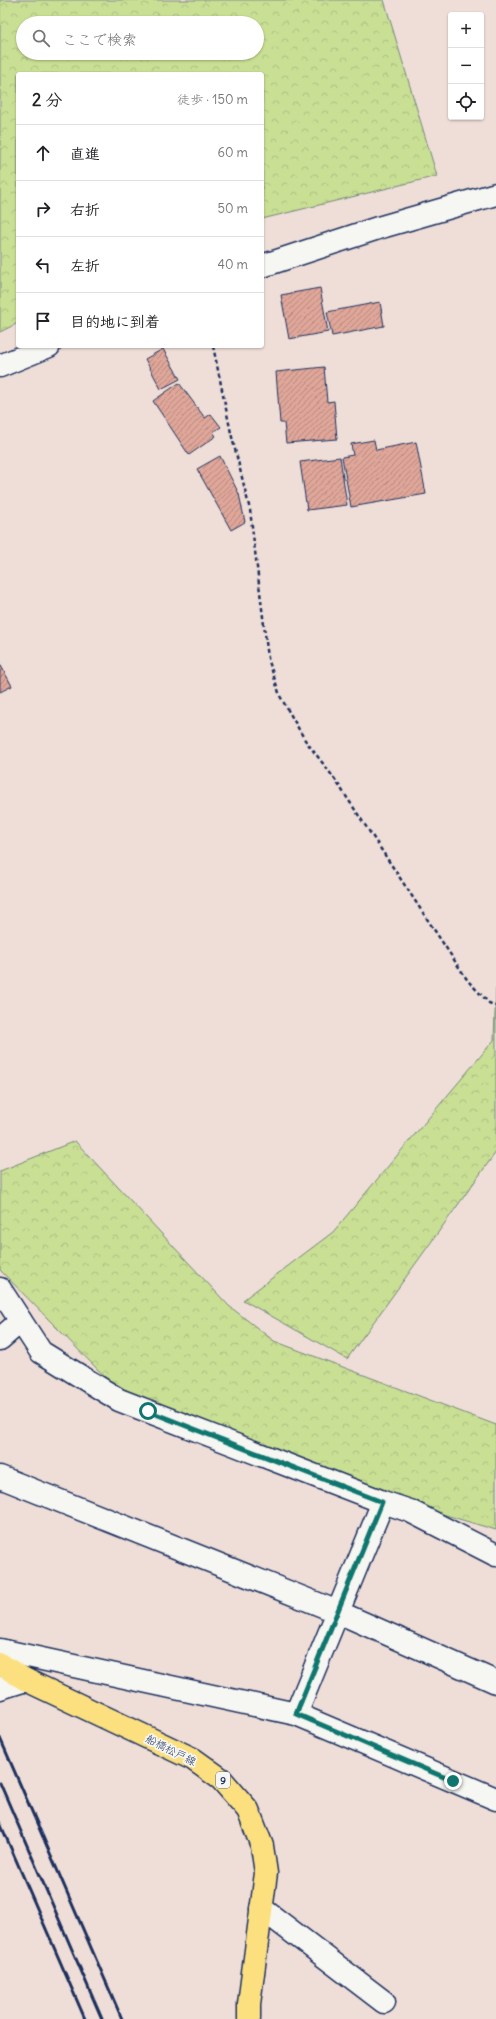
<!DOCTYPE html>
<html lang="ja">
<meta charset="utf-8">
<style>
:root{--surface:#fff;--page:#f6f6f6;--text:#202124;--muted:#757577;--line:#e0e0e0}
body{margin:0;font-family:Delius,"Klee One",sans-serif;background:var(--page);color:var(--text)}
.controls{position:absolute;right:12px;top:12px;display:grid;overflow:hidden;border-radius:4px;box-shadow:0 1px 3px #0004}
.controls button{width:36px;height:36px;display:grid;place-items:center;padding:0;border:0;border-bottom:1px solid var(--line);background:var(--surface);color:var(--text);font:20px sans-serif}
.stop{position:absolute;width:12px;height:12px;margin:-9px;border:3px solid #0f766e;border-radius:50%;background:#fff}
.stop.end{background:#0f766e;border-color:#fff;box-shadow:0 1px 4px #0008}
.list{margin:0;padding:0;list-style:none}
h2{display:flex;justify-content:space-between;align-items:center;height:52px;margin:0;padding:0 16px;font-size:17px}
h2 small{font-size:13px;font-weight:400;color:var(--muted)}
.list li{display:grid;grid-template-columns:26px 1fr auto;gap:12px;align-items:center;box-sizing:border-box;height:56px;padding:0 16px;border-top:1px solid var(--line)}
.list b{display:block;font-size:15px;white-space:nowrap}
.list em{font-size:13px;font-style:normal;color:var(--muted)}
.icon{flex:none;width:22px;height:22px;fill:none;stroke:currentColor;stroke-width:2;stroke-linecap:round;stroke-linejoin:round}
.map{position:relative;flex:none;width:496px;height:2019px;overflow:hidden}
.search{position:absolute;background:var(--surface);box-shadow:0 1px 3px #0004;left:16px;top:16px;width:248px;height:44px;display:flex;align-items:center;gap:10px;box-sizing:border-box;padding:0 14px;border-radius:22px;color:var(--muted);font-size:15px}
.panel{position:absolute;background:var(--surface);box-shadow:0 1px 3px #0004;left:16px;top:72px;width:248px;height:276px;border-radius:4px}
.map>svg:first-child{display:block}
</style>
<div class="map">
<svg width="496" height="2019" viewBox="0 0 496 2019">
<defs>
<pattern id="forest-crowns" width="20" height="18" patternUnits="userSpaceOnUse"><rect width="20" height="18" fill="#c9df94"/><path d="M2 6a3 3 0 1 1 6 0M12 15a3 3 0 1 1 6 0" fill="none" stroke="#acc082"/></pattern>
<pattern id="building-hatch" width="6" height="6" patternUnits="userSpaceOnUse"><rect width="6" height="6" fill="#dfa699"/><path d="M-1 1l2-2M0 6l6-6M5 7l2-2" fill="none" stroke="#b48880"/></pattern>
</defs>
<rect width="100%" height="100%" fill="#efded7"/>
<filter id="ink" filterUnits="userSpaceOnUse"><feTurbulence type="fractalNoise" baseFrequency=".025" numOctaves="2"/><feDisplacementMap in="SourceGraphic" scale="8" xChannelSelector="R" yChannelSelector="G"/><feConvolveMatrix kernelMatrix="1 2 1 2 8 2 1 2 1" color-interpolation-filters="sRGB"/></filter>
<g filter="url(#ink)">
<path fill="url(#forest-crowns)" stroke="#728779" fill-rule="evenodd" d="M0 0H384L437 176 262 219V74H18V323L0 332ZM23 23H257V53H23Z
M496 988V1152L347 1359 243 1300 333 1232 494 1040Z
M75 1141 229 1306 274 1341 496 1425V1530L382 1496 114 1386 0 1270V1171Z"/>
<path fill="url(#building-hatch)" stroke="#1b2f5e" d="M320 288 328 332 289 339 281 295Z
M380 302 384 326 332 336 327 312Z
M163 349 180 379 161 389 145 359Z
M324 367 327 402 334 401 337 439 286 443 284 423H280L276 372Z
M179 383 205 418 211 414 221 427 213 432 216 436 189 455 153 401Z
M374 440 376 450 416 442 426 494 351 507 342 457 353 455 351 444Z
M220 456 239 494 245 522 231 530 197 469Z
M340 457 347 505 307 510 300 462Z
M0 664 12 686 0 692Z"/>
<g fill="none" stroke-linecap="round" stroke-linejoin="round">
<g stroke="#1b2f5e" stroke-width="25">
<path id="street" d="M0 1289 41 1352 119 1400 383 1502 296 1714
M0 1339 21 1321
M0 1477 338 1612 496 1682
M383 1502 410 1511 496 1555
M0 1650 296 1714 496 1799
M0 1688 26 1680
M261 1908 384 2002"/>
</g>
<g stroke="#1b2f5e" stroke-width="25">
<path id="secondary" d="M262 266 378 228 496 194
M0 366 49 346"/>
</g>
<g stroke="#1b2f5e" stroke-width="25">
<path id="primary" d="M0 1664 26 1680 193 1759 221 1779 248 1810 262 1846 266 1873 249 2004V2019"/>
</g>
<path stroke="#1b2f5e" stroke-width="2.5" stroke-dasharray="4 3" stroke-linecap="butt" d="M213 346 231 433 250 510 268 658 280 696 305 740 334 778 468 981 489 1003 496 1006"/>
<use href="#street" stroke="#f6f6f2" stroke-width="22"/>
<use href="#secondary" stroke="#f6f6f2" stroke-width="22"/>
<use href="#primary" stroke="#fce080" stroke-width="22"/>
<path stroke="#1b2f5e" stroke-width="3" d="M0 1738 122 2019
M0 1783 102 2019
M0 1823 85 2019"/>
</g>
</g>
<g fill="none" stroke-linecap="round" stroke-linejoin="round" filter="url(#ink)">
<path stroke="#0f766e" stroke-width="5" d="M148 1411 382 1502 296 1714 453 1781"/>
</g>
<g text-anchor="middle" stroke-width="3.5" stroke-linejoin="round" paint-order="stroke">
<rect fill="#f6f6f2" stroke="#5d6b8a" stroke-width="1" x="216" y="1772" width="14" height="16" rx="3"/>
<g font-size="10" font-weight="bold" fill="#1b2f5e">
<text x="223" y="1784">9</text>
</g>
<g font-size="11" fill="#1b2f5e" stroke="#f6f6f2">
<text transform="translate(171 1750) rotate(27)" y="4">船橋松戸線</text>
</g>
</g>
</svg>
<div class="controls">
<button>+</button>
<button>−</button>
<button><svg class="icon" aria-label="locate" viewBox="0 0 24 24"><circle cx="12" cy="12" r="6"/><path d="M12 2v4M12 18v4M2 12h4M18 12h4"/></svg></button>
</div>
<div class="stop" style="left:148px;top:1411px"></div>
<div class="stop end" style="left:453px;top:1781px"></div>
<div class="search"><svg class="icon" aria-label="search" viewBox="0 0 24 24"><circle cx="10" cy="10" r="6"/><path d="M15 15l6 6"/></svg>ここで検索</div>
<section class="panel">
<h2>2 分<small>徒歩 · 150 m</small></h2>
<ul class="list">
<li><svg class="icon" aria-label="ahead" viewBox="0 0 24 24"><path d="M12 20V5M6 11l6-6 6 6"/></svg><div><b>直進</b></div><em>60 m</em></li>
<li><svg class="icon" aria-label="right" viewBox="0 0 24 24"><path d="M7 20v-9h11M14 6l5 5-5 5"/></svg><div><b>右折</b></div><em>50 m</em></li>
<li><svg class="icon" aria-label="left" viewBox="0 0 24 24"><path d="M17 20v-9H6M10 6l-5 5 5 5"/></svg><div><b>左折</b></div><em>40 m</em></li>
<li><svg class="icon" aria-label="arrive" viewBox="0 0 24 24"><path d="M6 21V4h12l-3 4 3 4H6"/></svg><div><b>目的地に到着</b></div></li>
</ul>
</section>
</div>
